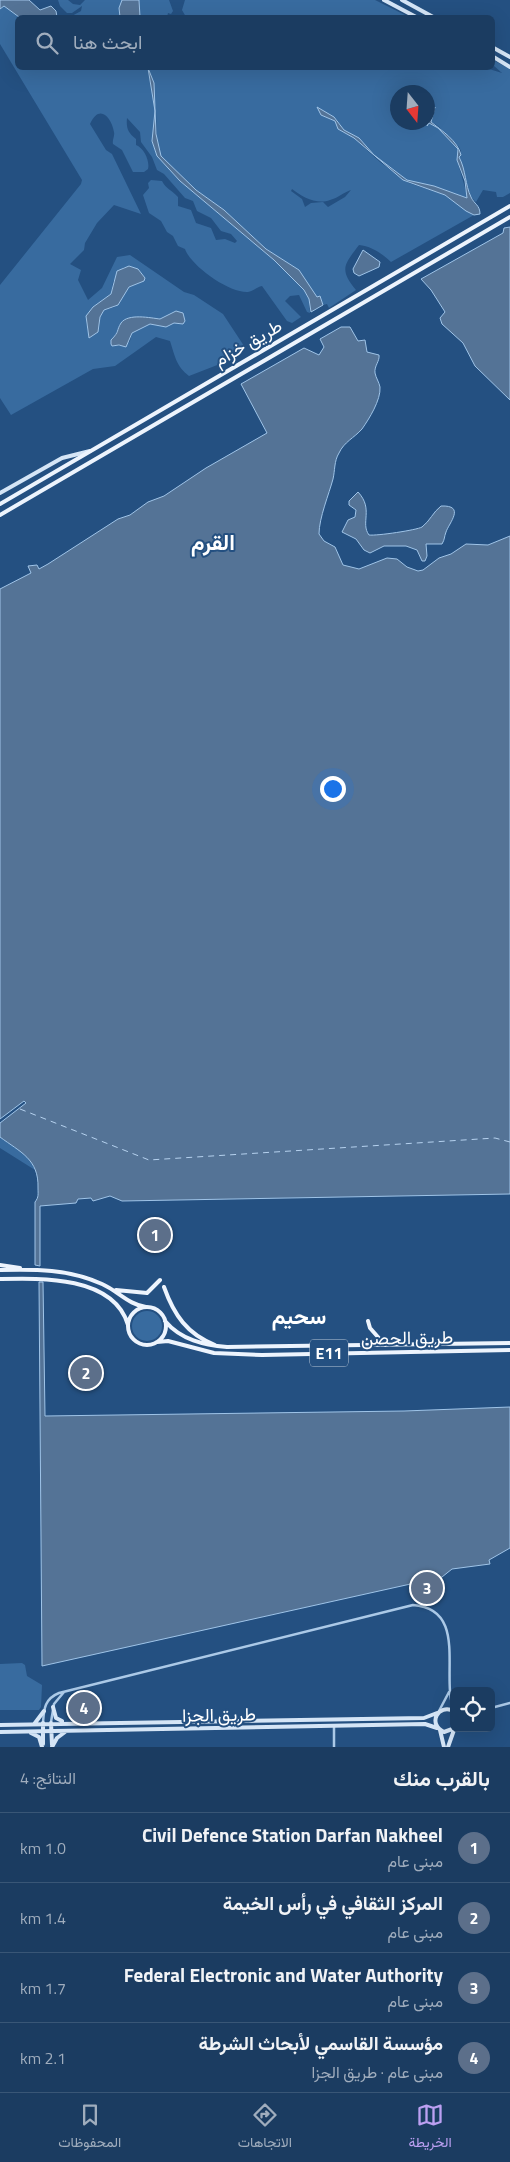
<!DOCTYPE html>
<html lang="ar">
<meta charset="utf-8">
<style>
:root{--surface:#1b3c61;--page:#28476a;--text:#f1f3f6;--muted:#a0adbd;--line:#395676;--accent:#bca0f2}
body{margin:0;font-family:"Titillium Web",Vazirmatn,sans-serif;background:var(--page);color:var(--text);direction:rtl}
.controls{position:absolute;right:15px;bottom:15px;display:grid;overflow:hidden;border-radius:8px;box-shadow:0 5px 20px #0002}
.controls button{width:45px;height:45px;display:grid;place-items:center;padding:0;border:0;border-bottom:1px solid var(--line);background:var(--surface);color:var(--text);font:25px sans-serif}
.compass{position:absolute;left:390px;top:85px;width:45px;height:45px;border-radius:50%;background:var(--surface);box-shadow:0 5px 20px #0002;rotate:163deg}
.you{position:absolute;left:332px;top:788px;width:18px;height:18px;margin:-12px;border:4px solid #fff;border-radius:50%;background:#1a73e8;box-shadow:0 0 0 8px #1a73e833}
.badge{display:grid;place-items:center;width:32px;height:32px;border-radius:50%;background:var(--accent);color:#fff;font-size:16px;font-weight:700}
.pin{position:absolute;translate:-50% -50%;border:2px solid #fff;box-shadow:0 1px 5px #0006}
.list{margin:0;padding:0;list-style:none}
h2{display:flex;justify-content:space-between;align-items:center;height:65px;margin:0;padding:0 20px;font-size:21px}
h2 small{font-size:16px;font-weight:400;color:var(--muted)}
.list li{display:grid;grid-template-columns:32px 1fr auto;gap:15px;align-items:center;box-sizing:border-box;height:70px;padding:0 20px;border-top:1px solid var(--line)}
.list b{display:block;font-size:19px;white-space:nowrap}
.list p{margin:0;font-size:16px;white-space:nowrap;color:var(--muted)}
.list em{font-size:16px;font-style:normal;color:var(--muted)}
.icon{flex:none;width:28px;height:28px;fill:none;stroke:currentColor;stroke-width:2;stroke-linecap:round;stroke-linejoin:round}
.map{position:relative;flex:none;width:510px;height:1747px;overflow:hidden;direction:ltr}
.search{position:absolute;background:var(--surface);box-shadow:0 5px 20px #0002;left:15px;right:15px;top:15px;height:55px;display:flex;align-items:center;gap:12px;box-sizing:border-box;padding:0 18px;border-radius:8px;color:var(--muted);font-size:19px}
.sheet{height:345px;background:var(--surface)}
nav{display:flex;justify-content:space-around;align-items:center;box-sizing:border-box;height:70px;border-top:1px solid var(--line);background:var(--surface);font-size:14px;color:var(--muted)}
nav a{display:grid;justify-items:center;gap:2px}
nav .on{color:var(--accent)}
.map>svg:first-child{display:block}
</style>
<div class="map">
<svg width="510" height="1747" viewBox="0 0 510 1747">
<rect width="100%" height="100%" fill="#245081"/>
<path fill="#386b9f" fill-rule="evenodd" d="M58 0H68L73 4 80 5 85 0H122L120 17H70L81 11 82 6 72 13H67L60 6Z
M139 0H169L173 11 171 14 168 13 167 17H140Z
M185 0H375L409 17H186L182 10Z
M4 6 19 17 18 18V68H148L155 111 152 141 157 156 180 181 274 260 304 290 309 299 310 313 307 312 299 295 290 296 285 301 301 317 292 323 287 321 262 286C257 287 252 292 248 292 229 293 191 266 185 249L178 246 173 236 167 232 161 221 149 213 143 195 149 188 148 183 151 180 162 181C166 189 172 190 178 197V206L191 210 196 223 211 228 216 240 225 239 235 243 237 241 231 234 221 231 211 218 197 211 193 201 185 198 164 174 157 170 152 157 141 142 140 132 127 118C126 128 128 133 136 139V145C144 148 150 161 148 169L144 172H133L122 150 113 144C112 140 115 136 114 132 111 116 99 104 90 124L106 150 112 154 141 214 114 205 97 223 85 243 84 250 70 264 81 270 78 280 88 300 102 288 117 257 130 255 184 292 194 295 223 314 246 349 225 362 189 376C176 366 175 356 170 341L156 337 115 366 93 369 11 415 0 398V285L81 184 82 180 0 44V9ZM124 267 138 269 145 278 144 281 129 287 115 307 104 310 100 317 99 329 89 338 86 320 93 307 111 294 113 282ZM176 311 183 324 174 323 166 327 150 324 132 333 130 341 124 346H112L111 340C119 331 116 332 121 323 127 314 151 318 160 319Z
M493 60 510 69V193L503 197H497L496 192 483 190 476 202C465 193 466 171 459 157L461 151 459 147 438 126 431 122 434 110 428 120V92H398L397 101 393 99 397 102 398 122 429 123 438 128 458 149 457 160 468 198 434 186 407 180 374 155 359 138 344 130 337 120 319 109 321 115 335 121 338 129 354 138 380 162 409 183 445 195 474 215 391 262C383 254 371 246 359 245 344 265 339 269 356 290L329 308 327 304 323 305 320 297H317L299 270 266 249 224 210 196 190 161 156 157 143 156 111 149 68H486L502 73 493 65ZM292 189C302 197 317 205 330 200 338 198 344 192 351 190L345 197 328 207 323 202 311 203 305 207 302 199 291 191Z
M0 1137C14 1148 29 1152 35 1170L0 1148Z
M132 1326a15 15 0 1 1 30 0a15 15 0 1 1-30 0Z
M22 1663 25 1665 27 1676 42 1685 41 1707 39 1710H0V1664Z"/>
<path fill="#547396" stroke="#9fc4e8" d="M0 0H29L40 10 51 6 56 11 57 17H19L4 6 0 9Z
M122 0H139L140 17H120L119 8Z
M148 68 154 83 156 134 161 156 196 190 224 210 266 249 299 270 317 297 320 296 323 305 311 312 309 299 304 290 274 260 180 181 157 156 152 141 155 111Z
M317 107 334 117 344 130 359 138 374 155 407 180 434 186 467 198 465 181 457 160 458 149 438 128 429 123 427 126 435 107 431 122C441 130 458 141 461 155L459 157C466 170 465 185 471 197 474 204 480 205 480 214L474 215 466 211 445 195 403 180 354 138 338 129 335 121 321 115Z
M510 227V400L475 366 463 343 442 324 440 318 445 312 431 290 421 279 503 233 504 228Z
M363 250 380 262 379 267 359 276 354 273 353 269Z
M129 266 138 269 145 278 144 281 129 287 118 305 104 310 100 317 98 332 89 338 86 316 93 307 111 294 117 271Z
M176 311 183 313 185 321 183 324 174 323 166 327 150 324 132 333 126 347 119 345 112 346 111 344V340C120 331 116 331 121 323 128 313 151 318 160 319Z
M341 327H350L358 341 365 340 367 352 379 355C380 361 374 366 375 373 376 378 379 382 380 387 381 400 369 419 362 429 354 438 344 442 339 453 334 461 335 471 333 479 329 494 319 518 319 534L324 541 335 547 343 565 359 569 387 558 397 559 407 567 418 571 423 570 439 558 451 554 466 544 488 545 510 536V1194L122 1201 110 1196 93 1201 91 1198 78 1199 76 1203 40 1206V1266L35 1265V1202C39 1197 38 1194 38 1188 39 1159 20 1152 0 1137V1123L26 1103 24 1101 0 1119V589L31 573 28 566 37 565 39 569 48 564 118 519 130 515 148 502 164 496 206 468 267 433 241 384 304 348 319 355 324 347 320 339Z
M358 492C374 509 360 523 369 535 377 536 417 530 422 527 430 521 433 512 441 506 466 505 449 523 446 532 444 537 445 539 442 544H426L427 556 425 561H422L417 550 406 546H384L370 553 364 550 356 539 342 532 348 520 355 517 356 510 349 505V501Z
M39 1282H43L45 1416 404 1411 510 1407V1548L489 1560 490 1564 452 1569 442 1577 42 1666Z"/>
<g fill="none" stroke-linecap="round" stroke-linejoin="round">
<path stroke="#b6d2ef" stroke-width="1" stroke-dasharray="6 5" stroke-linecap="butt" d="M20 1109 149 1160 495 1138 510 1142"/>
<path stroke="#abc9e7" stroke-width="2.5" d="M491 1708 510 1703
M439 1711 449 1692
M51 1722 54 1704 64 1692
M43 1723C44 1710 44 1699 59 1693L413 1605C469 1609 440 1677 454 1710
M334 1727V1747"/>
<path stroke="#d5e5f6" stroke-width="4" d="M384 0 418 18
M402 0 435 18
M492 47 510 57
M492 56 510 67
M0 493 62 458 90 451
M53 1707 56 1718 62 1721
M454 1711C438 1703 427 1724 444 1732L455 1728
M35 1723 44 1711
M51 1723 52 1745
M0 1725 424 1718 437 1713
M440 1730 444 1747
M0 1732 425 1724 437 1728
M31 1733 39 1737 42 1747
M43 1744V1723
M52 1747 57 1738 65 1732
M448 1747 454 1730"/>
<path stroke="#edf4fd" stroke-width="4" d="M0 504 510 206
M0 515 510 217
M0 1265 20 1268
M0 1270C35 1269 69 1269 102 1284 118 1291 129 1305 146 1307
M0 1279C41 1278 114 1276 128 1325
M164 1287C174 1315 187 1334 215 1345
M116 1290 147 1293 160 1280
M128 1326a19 19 0 1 1 38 0a19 19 0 1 1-38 0Z
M165 1321C181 1340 204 1345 227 1347L510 1343
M368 1321 370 1328 385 1345
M157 1342 168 1341 214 1353 262 1355 510 1350"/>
</g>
<g text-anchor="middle" stroke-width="4" stroke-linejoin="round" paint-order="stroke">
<rect fill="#245081" stroke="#bdcad9" stroke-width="1" x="310" y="1339.5" width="38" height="27" rx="4"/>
<g font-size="16" font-weight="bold" fill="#fff">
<text x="329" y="1359">E11</text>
</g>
<g font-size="18" fill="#fff" stroke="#245081">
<text transform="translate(248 343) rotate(-30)" y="6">طريق خزام</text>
<text transform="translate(407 1338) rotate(-1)" y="6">طريق الحصن</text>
<text transform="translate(219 1715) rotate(-1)" y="6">طريق الجزا</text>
</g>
<g font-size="22" font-weight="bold" fill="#fff" stroke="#245081">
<text x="213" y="550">القرم</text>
<text x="299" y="1324">سحيم</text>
</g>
</g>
</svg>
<div class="controls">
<button><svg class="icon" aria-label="locate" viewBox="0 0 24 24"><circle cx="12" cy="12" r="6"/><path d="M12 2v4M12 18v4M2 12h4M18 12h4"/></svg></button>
</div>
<svg class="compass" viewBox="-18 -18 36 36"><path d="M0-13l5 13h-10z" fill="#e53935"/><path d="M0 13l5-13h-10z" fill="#a0adbd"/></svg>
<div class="you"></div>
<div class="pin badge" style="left:155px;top:1235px;background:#5c6f8a">1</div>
<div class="pin badge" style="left:86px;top:1373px;background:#5c6f8a">2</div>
<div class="pin badge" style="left:427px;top:1588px;background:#5c6f8a">3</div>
<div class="pin badge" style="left:84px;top:1708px;background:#5c6f8a">4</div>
<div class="search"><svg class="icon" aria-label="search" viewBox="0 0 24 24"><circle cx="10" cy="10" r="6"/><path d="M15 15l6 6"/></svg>ابحث هنا</div>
</div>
<section class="sheet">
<h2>بالقرب منك<small>النتائج: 4</small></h2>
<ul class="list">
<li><span class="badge" style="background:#5c6f8a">1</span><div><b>Civil Defence Station Darfan Nakheel</b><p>مبنى عام</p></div><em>1.0 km</em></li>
<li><span class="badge" style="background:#5c6f8a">2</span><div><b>المركز الثقافي في رأس الخيمة</b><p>مبنى عام</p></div><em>1.4 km</em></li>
<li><span class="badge" style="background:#5c6f8a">3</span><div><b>Federal Electronic and Water Authority</b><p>مبنى عام</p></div><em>1.7 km</em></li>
<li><span class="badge" style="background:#5c6f8a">4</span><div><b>مؤسسة القاسمي لأبحاث الشرطة</b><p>مبنى عام · طريق الجزا</p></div><em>2.1 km</em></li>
</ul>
</section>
<nav>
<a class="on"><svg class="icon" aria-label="map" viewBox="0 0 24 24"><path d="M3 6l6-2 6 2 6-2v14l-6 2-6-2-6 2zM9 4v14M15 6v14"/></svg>الخريطة</a>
<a><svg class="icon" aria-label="directions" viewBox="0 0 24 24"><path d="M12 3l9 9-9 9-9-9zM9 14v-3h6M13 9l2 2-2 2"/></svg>الاتجاهات</a>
<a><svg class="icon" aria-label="saved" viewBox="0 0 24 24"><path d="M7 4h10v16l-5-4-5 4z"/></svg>المحفوظات</a>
</nav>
